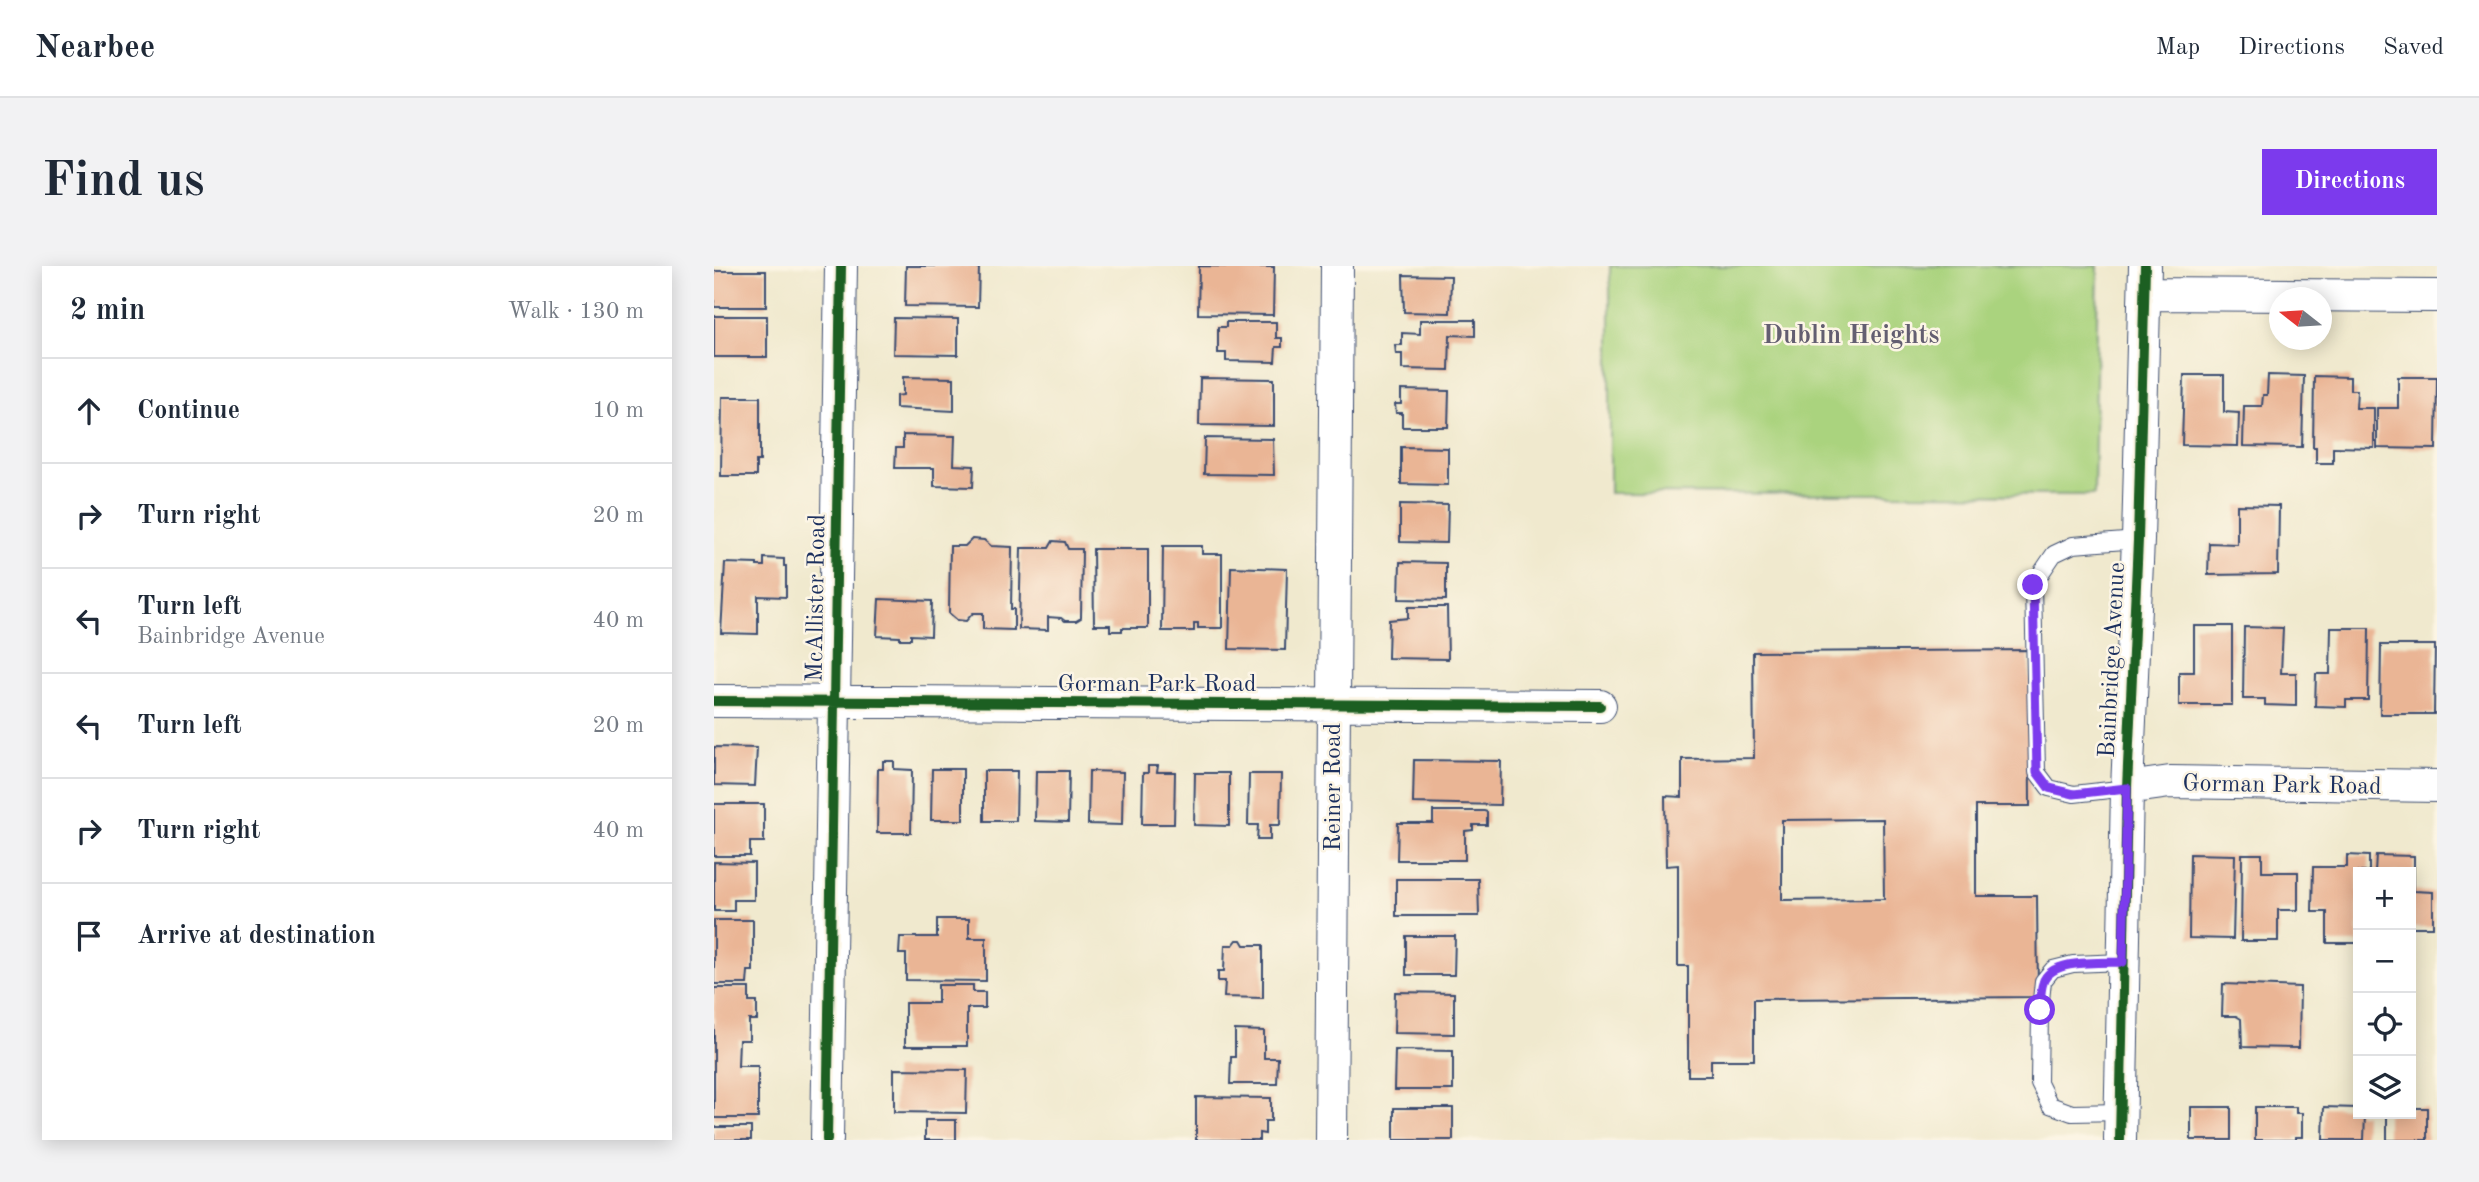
<!DOCTYPE html>
<meta charset="utf-8">
<style>
:root{--surface:#fff;--page:#f2f2f3;--text:#1f2937;--muted:#747a83;--line:#e0e1e3;--accent:#7c3aed}
body{margin:0;font-family:"Old Standard TT",serif;background:var(--page);color:var(--text)}
.controls{position:absolute;right:21px;bottom:21px;display:grid;overflow:hidden;border-radius:0px;box-shadow:0 4px 18px #0003}
.controls button{width:63px;height:63px;display:grid;place-items:center;padding:0;border:0;border-bottom:2px solid var(--line);background:var(--surface);color:var(--text);font:35px sans-serif}
.compass{position:absolute;left:1555px;top:21px;width:63px;height:63px;border-radius:50%;background:var(--surface);box-shadow:0 4px 18px #0003;rotate:287deg}
.stop{position:absolute;width:21px;height:21px;margin:-16px;border:5px solid #7c3aed;border-radius:50%;background:#fff}
.stop.end{background:#7c3aed;border-color:#fff;box-shadow:0 2px 7px #0008}
.list{margin:0;padding:0;list-style:none}
h2{display:flex;justify-content:space-between;align-items:center;height:91px;margin:0;padding:0 28px;font-size:30px}
h2 small{font-size:23px;font-weight:400;color:var(--muted)}
.list li{display:grid;grid-template-columns:46px 1fr auto;gap:21px;align-items:center;box-sizing:border-box;height:105px;padding:0 28px;border-top:2px solid var(--line)}
.list b{display:block;font-size:26px;white-space:nowrap}
.list p{margin:0;font-size:23px;white-space:nowrap;color:var(--muted)}
.list em{font-size:23px;font-style:normal;color:var(--muted)}
.icon{flex:none;width:38px;height:38px;fill:none;stroke:currentColor;stroke-width:2;stroke-linecap:round;stroke-linejoin:round}
.map{position:relative;flex:none;width:1723px;height:874px;overflow:hidden;border-radius:0px}
header{display:flex;align-items:center;gap:42px;box-sizing:border-box;height:98px;padding:0 35px;background:var(--surface);border-bottom:2px solid var(--line)}
header strong{font-size:33px}
nav{display:flex;gap:38px;margin-inline-start:auto;font-size:24px}
.intro{display:flex;align-items:center;justify-content:space-between;box-sizing:border-box;height:168px;padding:0 42px}
h1{margin:0;font-size:49px}
.button{padding:18px 32px;border-radius:0px;background:var(--accent);color:#fff;font-size:24px;font-weight:700}
main{display:flex;gap:42px;padding:0 42px}
aside{flex:1;background:var(--surface);border-radius:0px;box-shadow:0 4px 18px #0003}
.map>svg:first-child{display:block}
</style>
<header>
<strong>Nearbee</strong>
<nav><a>Map</a><a>Directions</a><a>Saved</a></nav>
</header>
<div class="intro"><h1>Find us</h1><a class="button">Directions</a></div>
<main>
<aside>
<h2>2 min<small>Walk · 130 m</small></h2>
<ul class="list">
<li><svg class="icon" aria-label="ahead" viewBox="0 0 24 24"><path d="M12 20V5M6 11l6-6 6 6"/></svg><div><b>Continue</b></div><em>10 m</em></li>
<li><svg class="icon" aria-label="right" viewBox="0 0 24 24"><path d="M7 20v-9h11M14 6l5 5-5 5"/></svg><div><b>Turn right</b></div><em>20 m</em></li>
<li><svg class="icon" aria-label="left" viewBox="0 0 24 24"><path d="M17 20v-9H6M10 6l-5 5 5 5"/></svg><div><b>Turn left</b><p>Bainbridge Avenue</p></div><em>40 m</em></li>
<li><svg class="icon" aria-label="left" viewBox="0 0 24 24"><path d="M17 20v-9H6M10 6l-5 5 5 5"/></svg><div><b>Turn left</b></div><em>20 m</em></li>
<li><svg class="icon" aria-label="right" viewBox="0 0 24 24"><path d="M7 20v-9h11M14 6l5 5-5 5"/></svg><div><b>Turn right</b></div><em>40 m</em></li>
<li><svg class="icon" aria-label="arrive" viewBox="0 0 24 24"><path d="M6 21V4h12l-3 4 3 4H6"/></svg><div><b>Arrive at destination</b></div></li>
</ul>
</aside>
<div class="map">
<svg width="1723" height="874" viewBox="0 0 1723 874">
<rect width="100%" height="100%" fill="#fcf5e5"/>
<filter id="ink" filterUnits="userSpaceOnUse"><feTurbulence type="fractalNoise" baseFrequency=".0143" numOctaves="2"/><feDisplacementMap in="SourceGraphic" scale="14" xChannelSelector="R" yChannelSelector="G"/><feConvolveMatrix kernelMatrix="1 2 1 2 8 2 1 2 1" color-interpolation-filters="sRGB"/></filter>
<filter id="wash" filterUnits="userSpaceOnUse"><feTurbulence type="fractalNoise" baseFrequency=".00686" numOctaves="4" result="noise"/><feDisplacementMap in="SourceGraphic" scale="28" xChannelSelector="R" yChannelSelector="G"/><feGaussianBlur stdDeviation="1.57" result="paint"/><feColorMatrix in="noise" values="0 0 0 0 0 0 0 0 0 0 0 0 0 0 0 0 0 1.4 0 .05"/><feComposite in="paint" operator="in"/></filter>
<g filter="url(#wash)">
<rect width="100%" height="100%" fill="#f0e9ce"/>
<path fill="#aad37e" stroke="#62816e" stroke-width="2" d="M896 0H1384L1380 229 896 227Z"/>
<g id="blocks">
<path fill="#eab595" fill-rule="evenodd" d="M192 0H265L264 41 191 40Z
M485 0 560 1 559 49 484 48Z
M0 5H52V41H0Z
M689 9 737 10 736 47 690 46Z
M0 50H53V91H0Z
M180 52 244 53V89L179 88Z
M706 54H761V70L736 69 735 104 688 103V88H682L681 79H688V67L706 68Z
M512 56H562V72H568V81H562L561 96 512 95V87H504V61H512Z
M1470 109H1510V146L1525 147 1524 180 1468 179Z
M1554 109 1590 110 1588 181 1529 180 1530 140H1548L1549 129H1553Z
M1600 110 1636 111V124H1643L1642 142H1660V182L1619 181V197H1602V181H1599Z
M189 111 240 112V145L182 142V130L189 129Z
M1684 111H1723L1722 183 1663 182V142H1684Z
M486 112 560 113V160L485 159Z
M687 124 735 125 734 161H688V147H682L681 138H687Z
M8 131H46V195H42V210H7Z
M189 169 241 170 240 199 260 200 259 221 220 220V202H181L182 182H189Z
M491 172 559 173 560 209 490 208Z
M687 181 734 182V219L687 218Z
M686 238 734 239 733 277 686 276Z
M1523 239 1565 240 1564 308 1494 309 1495 277 1523 278Z
M258 273 270 274 277 280 298 281 297 343H300V364L269 363V347H259L252 355 243 354 235 347 236 280H251Z
M339 275 351 276 354 283H368L367 352 362 355H351L347 352 334 351V364L305 363 307 282H335Z
M449 280H488V288H508V362H484V357H480V365H448Z
M379 283H434V362H408V365H396V359H380Z
M50 292 70 293V300H72V331L44 330V368L7 367 11 297 43 298V300H50Z
M686 296 732 297V334L685 333Z
M517 301 573 303 571 384 515 383Z
M165 333 218 335 217 370 197 369V373H186V371L163 370Z
M694 341H733L734 393 674 392 675 354 694 352Z
M1480 360H1518V439H1465V406H1480Z
M1530 361 1569 362 1567 407H1582V440L1551 439V433H1529Z
M1617 362H1655L1654 434H1632V441L1601 440 1602 408H1616Z
M1667 379H1721L1720 448H1666Z
M1315 384 1316 540H1262V630H1323L1324 731 1040 733V794H997V810H974V700H964V599L952 600 951 530 968 531V493L1040 492 1039 386ZM1169 553 1170 633 1068 634V554Z
M0 481 43 482 41 520 0 519Z
M700 494 787 495 786 539 699 537Z
M169 495H180V503L198 504 197 567H163L164 503H169Z
M434 500H444L443 506H461L460 558H428L429 507H434Z
M218 503H249V554H217Z
M270 505H303L302 555H270Z
M322 505H355L354 556 321 555Z
M375 505 409 506 408 559 374 558Z
M481 507H515V560L480 559Z
M535 508H567L566 559H556V574H543L544 559H534Z
M0 538H50V576H36V590H0Z
M719 545H770L773 546V559H759V564L751 565V594H683L684 557H719Z
M1476 588 1521 589 1519 673 1475 672Z
M1528 588H1548V606H1584V644H1564V675H1527Z
M1633 589 1655 590V606H1644V677H1613V646H1598L1599 601H1633Z
M1662 589 1700 590V625L1719 626V661H1697V606H1661Z
M0 596 40 597V634H20V645H0Z
M682 613H764L765 650H682Z
M223 653H255V672H272V715L192 714V688H185L186 671H223Z
M0 654H39V705H34L33 718H0Z
M692 670H741L740 709H692Z
M523 674H527L530 679H549V732L510 731 511 715H504V705H510L511 679H519Z
M1509 718 1586 721 1585 782 1528 781 1527 753 1522 750H1508Z
M224 719H259V726H271V742H253V780H191V737H224Z
M0 722H35V736H43V754H35V774H25L24 800H44V852H0Z
M681 726 740 727V768L680 767Z
M521 764 550 765V792H564L563 818H516L517 791H521Z
M681 784 739 785V824H680Z
M180 803 253 804 252 847 180 846Z
M482 831 557 832V855H551V868L545 867V874H482Z
M1477 841H1517V874H1477Z
M1541 841H1582V847H1588V871H1582V874H1541Z
M1610 841 1644 842V848H1651L1650 874H1609Z
M680 842H739V874H680Z
M1697 842H1713V874H1673V848H1697Z
M211 854H242V874H211Z
M0 861H37V874H0Z"/>
</g>
</g>
<g filter="url(#ink)">
<use href="#blocks" fill-opacity="0" stroke="#3b4b6f" stroke-width="2"/>
<g fill="none" stroke-linecap="round" stroke-linejoin="round">
<g stroke="#3b4b6f" stroke-width="18">
<path id="service" d="M1413 522 1360 528 1335 522 1323 506 1319 319 1340 288 1359 279 1424 274
M1407 846 1358 847 1336 839 1325 817 1326 744 1329 715 1339 703 1359 698 1409 696"/>
</g>
<g stroke="#3b4b6f" stroke-width="34">
<path id="minor" d="M1431 28 1723 30
M0 435 886 440
M1413 522 1456 516 1723 520
M113 874 127 0
M617 874 623 0
M1406 874 1413 522 1424 274 1431 0"/>
</g>
<use href="#service" stroke="#fff" stroke-width="16"/>
<use href="#minor" stroke="#fff" stroke-width="32"/>
<g stroke="#fcf5e5" stroke-width="15">
<path id="cycleway" d="M0 435 886 440
M113 874 127 0
M1406 874 1413 522 1424 274 1431 0"/>
</g>
<use href="#cycleway" stroke="#1b5e20" stroke-width="10"/>
</g>
</g>
<g fill="none" stroke-linecap="round" stroke-linejoin="round" filter="url(#ink)">
<path stroke="#7c3aed" stroke-width="9" d="M1319 319 1323 506 1335 522 1360 528 1413 522 1409 696C1388 697 1336 692 1329 717 1326 725 1327 735 1326 744"/>
</g>
<g text-anchor="middle" stroke-width="5" stroke-linejoin="round" paint-order="stroke">
<g font-size="24" fill="#1b2f5e" stroke="#fcf5e5">
<text transform="translate(101 332) rotate(-89)" y="8">McAllister Road</text>
<text transform="translate(1397 394) rotate(-87)" y="8">Bainbridge Avenue</text>
<text x="443" y="425">Gorman Park Road</text>
<text transform="translate(1568 518) rotate(1)" y="8">Gorman Park Road</text>
<text transform="translate(618 521) rotate(-90)" y="8">Reiner Road</text>
</g>
<g font-size="26" font-weight="bold" fill="#635e71" stroke="#fcf5e5">
<text x="1137" y="77">Dublin Heights</text>
</g>
</g>
</svg>
<div class="controls">
<button>+</button>
<button>−</button>
<button><svg class="icon" aria-label="locate" viewBox="0 0 24 24"><circle cx="12" cy="12" r="6"/><path d="M12 2v4M12 18v4M2 12h4M18 12h4"/></svg></button>
<button><svg class="icon" aria-label="layers" viewBox="0 0 24 24"><path d="M12 4l9 5-9 5-9-5zM3 14l9 5 9-5"/></svg></button>
</div>
<svg class="compass" viewBox="-18 -18 36 36"><path d="M0-13l5 13h-10z" fill="#e53935"/><path d="M0 13l5-13h-10z" fill="#747a83"/></svg>
<div class="stop" style="left:1326px;top:744px"></div>
<div class="stop end" style="left:1319px;top:319px"></div>
</div>
</main>
